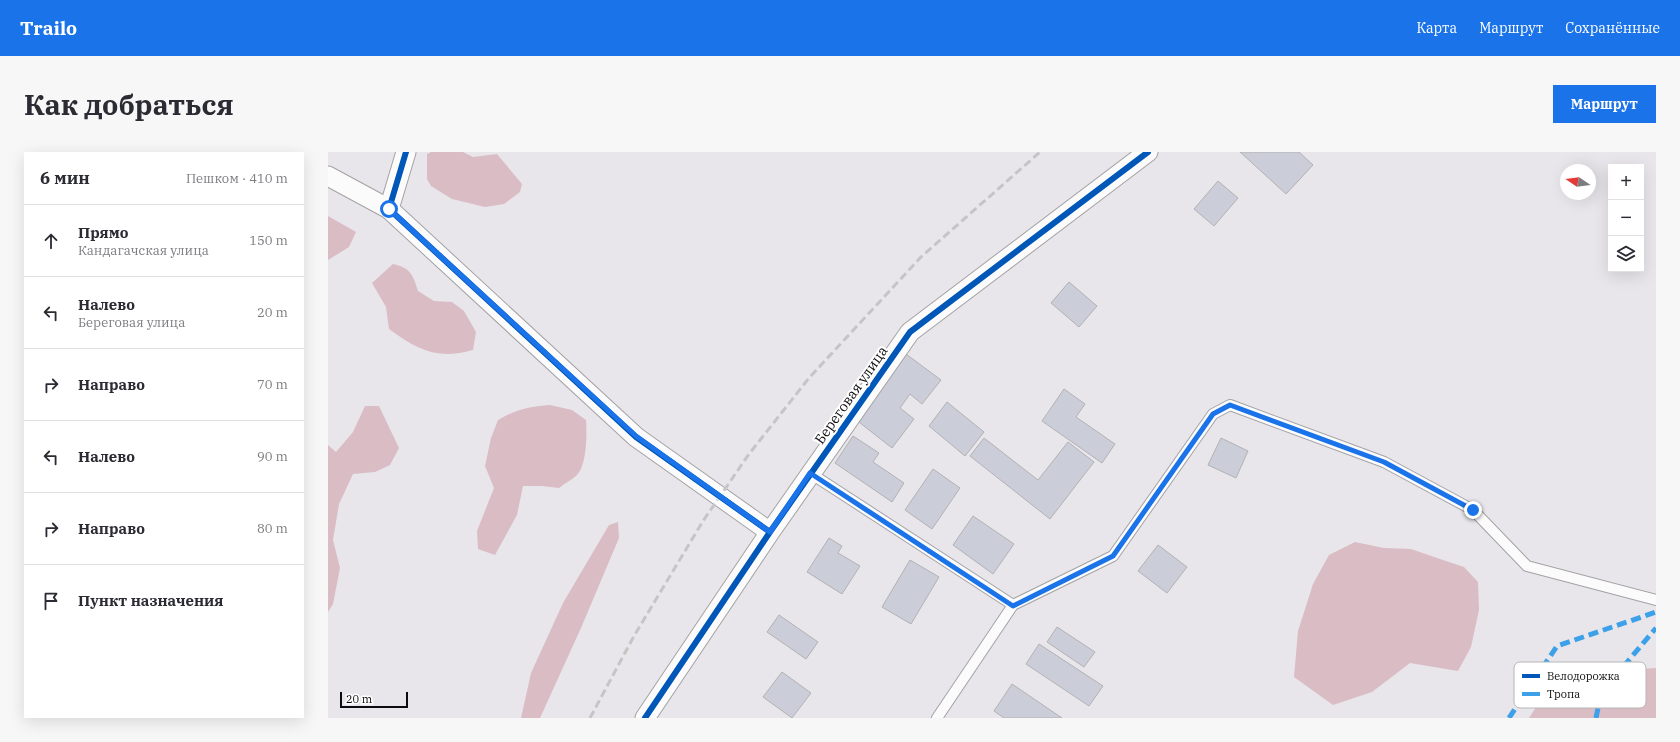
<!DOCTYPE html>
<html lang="ru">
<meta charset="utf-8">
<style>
:root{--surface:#fff;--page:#f7f7f7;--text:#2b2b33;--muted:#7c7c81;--line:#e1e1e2;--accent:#1a73e8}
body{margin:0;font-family:"IBM Plex Serif",serif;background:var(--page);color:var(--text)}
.controls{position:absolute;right:12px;top:12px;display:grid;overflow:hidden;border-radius:0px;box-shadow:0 4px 16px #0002}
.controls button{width:36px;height:36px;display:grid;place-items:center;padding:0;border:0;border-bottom:1px solid var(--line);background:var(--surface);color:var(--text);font:20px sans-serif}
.compass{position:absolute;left:1232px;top:12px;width:36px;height:36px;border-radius:50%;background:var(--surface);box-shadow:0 4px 16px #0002;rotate:283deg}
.scale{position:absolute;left:12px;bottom:10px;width:68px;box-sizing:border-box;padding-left:4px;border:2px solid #0c0c0d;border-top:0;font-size:11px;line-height:14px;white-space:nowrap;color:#0c0c0d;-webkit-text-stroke:3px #fff;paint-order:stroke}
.stop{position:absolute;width:12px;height:12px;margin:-9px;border:3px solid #1a73e8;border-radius:50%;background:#fff}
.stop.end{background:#1a73e8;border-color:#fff;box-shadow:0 1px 4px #0008}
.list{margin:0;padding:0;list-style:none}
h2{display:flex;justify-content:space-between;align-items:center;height:52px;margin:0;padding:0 16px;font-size:17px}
h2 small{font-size:13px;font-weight:400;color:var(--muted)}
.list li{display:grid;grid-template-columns:26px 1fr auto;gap:12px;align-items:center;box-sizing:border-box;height:72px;padding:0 16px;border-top:1px solid var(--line)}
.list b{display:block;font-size:15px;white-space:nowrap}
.list p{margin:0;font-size:13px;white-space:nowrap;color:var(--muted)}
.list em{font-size:13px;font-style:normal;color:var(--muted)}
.icon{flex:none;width:22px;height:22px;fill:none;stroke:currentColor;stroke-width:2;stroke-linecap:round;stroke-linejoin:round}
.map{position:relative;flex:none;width:1328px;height:566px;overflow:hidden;border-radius:0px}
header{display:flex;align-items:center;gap:24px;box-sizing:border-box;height:56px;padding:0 20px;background:var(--accent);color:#fff}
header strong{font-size:19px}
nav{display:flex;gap:22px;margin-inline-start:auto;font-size:14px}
.intro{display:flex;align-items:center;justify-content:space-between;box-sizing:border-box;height:96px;padding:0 24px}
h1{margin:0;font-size:28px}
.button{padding:10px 18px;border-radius:0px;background:var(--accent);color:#fff;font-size:14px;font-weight:700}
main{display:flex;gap:24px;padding:0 24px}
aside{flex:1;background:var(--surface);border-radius:0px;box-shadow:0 4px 16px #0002}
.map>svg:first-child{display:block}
</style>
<header>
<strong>Trailo</strong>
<nav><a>Карта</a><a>Маршрут</a><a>Сохранённые</a></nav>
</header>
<div class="intro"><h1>Как добраться</h1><a class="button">Маршрут</a></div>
<main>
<aside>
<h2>6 мин<small>Пешком · 410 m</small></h2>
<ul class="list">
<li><svg class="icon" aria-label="ahead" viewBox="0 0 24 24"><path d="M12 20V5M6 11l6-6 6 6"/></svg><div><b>Прямо</b><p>Кандагачская улица</p></div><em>150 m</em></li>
<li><svg class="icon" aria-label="left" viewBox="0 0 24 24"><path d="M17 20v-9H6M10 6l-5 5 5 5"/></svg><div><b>Налево</b><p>Береговая улица</p></div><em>20 m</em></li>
<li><svg class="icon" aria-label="right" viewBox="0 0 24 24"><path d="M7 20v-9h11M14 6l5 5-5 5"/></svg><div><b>Направо</b></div><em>70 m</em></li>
<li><svg class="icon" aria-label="left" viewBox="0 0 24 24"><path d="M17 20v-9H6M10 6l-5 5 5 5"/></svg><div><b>Налево</b></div><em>90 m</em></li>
<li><svg class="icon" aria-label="right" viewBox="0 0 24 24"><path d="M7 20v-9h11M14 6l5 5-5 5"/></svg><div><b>Направо</b></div><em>80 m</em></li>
<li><svg class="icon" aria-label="arrive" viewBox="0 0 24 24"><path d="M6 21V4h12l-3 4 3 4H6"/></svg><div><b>Пункт назначения</b></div></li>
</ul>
</aside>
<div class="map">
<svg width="1328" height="566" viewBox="0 0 1328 566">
<rect width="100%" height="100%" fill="#e8e6ea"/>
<path fill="#dabcc5" d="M103 0H135L145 5 169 2 194 32 192 40 176 52 157 55 124 47 103 34 99 27V2Z
M0 64 28 80 21 95 0 108Z
M65 112C83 116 85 123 90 139L106 149 124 150 136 159 148 180 145 198C109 208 90 198 61 177L58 155 44 131Z
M222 253 244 258 258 268C259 281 259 313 249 323 244 328 237 331 231 336L214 334H195L189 363 167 403 150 397 149 379 166 336 157 314 163 286 170 268C189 257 200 255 222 253Z
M37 254H51L71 296 62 313 47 320 25 322 11 352 5 388 12 416 5 452 0 460V293L8 300 25 280Z
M290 370 291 386 253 476 212 566H193L203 521 235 451 281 373Z
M1027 390 1056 396 1083 397 1112 407 1136 415 1150 430 1151 458 1143 495 1130 519 1082 511 1044 540 1005 553 966 525 970 479 985 432 1001 403Z
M1328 516V566H1201L1225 529 1255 521Z"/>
<path fill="#cbced8" stroke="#b2b1b4" d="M912 0H971L985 13 958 42Z
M890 29 910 46 886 74 866 57Z
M741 130 769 154 751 175 723 151Z
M578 202 613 228 594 252 582 242 572 256 586 267 564 296 527 267Z
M736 237 757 252 748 265 787 292 774 311 714 269Z
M619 250 656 280 637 304 601 274Z
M525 284 551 301 545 310 576 331 564 350 507 311Z
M656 286 710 328 740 290 766 310 722 367 642 304Z
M893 286 920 299 908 326 880 313Z
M605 317 632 336 604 377 577 358Z
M645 364 686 392 665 422 625 393Z
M501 386 514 394 510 401 532 414 514 442 479 420Z
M830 393 859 415 839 441 810 419Z
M582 408 611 425 583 472 554 455Z
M451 463 490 490 478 507 439 480Z
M729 475 767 500 756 515 719 490Z
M711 492 775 534 761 554 698 512Z
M454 520 483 541 464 566 435 545Z
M684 532 734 566H676L666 559Z"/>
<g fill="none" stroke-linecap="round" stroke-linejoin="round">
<g stroke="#a3a2a5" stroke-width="12">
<path id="lane" d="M482 321 685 453
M609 566 685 453 785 404 885 262 902 253 1056 310 1145 358 1199 414 1328 448"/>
</g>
<g stroke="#a3a2a5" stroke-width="21">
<path id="street" d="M78 0 61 57 308 285 442 380
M0 24 61 57
M317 566 442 380 582 180 820 0"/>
</g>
<use href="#lane" stroke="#fcfbfc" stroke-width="10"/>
<use href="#street" stroke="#fcfbfc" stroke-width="19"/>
<path stroke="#c5c5c6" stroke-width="3" stroke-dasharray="8 4" stroke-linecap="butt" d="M262 566 306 484 375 369 421 302 481 226 593 105 712 0"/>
<path stroke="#3ca1e9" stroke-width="5" stroke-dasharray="10 5" stroke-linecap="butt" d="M1181 566 1229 494 1328 460
M1268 566 1273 541 1328 476"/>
<g stroke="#fff" stroke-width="8">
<path id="cycleway" d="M78 0 61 57 308 285 442 380
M317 566 442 380 582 180 820 0"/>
</g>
<use href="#cycleway" stroke="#0057b8" stroke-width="6"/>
</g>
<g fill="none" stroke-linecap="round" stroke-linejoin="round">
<path stroke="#1a73e8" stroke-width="5" d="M61 57 308 284 442 380 482 321 685 454 785 404 885 262 902 253 1056 310 1145 358"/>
</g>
<g text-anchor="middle" stroke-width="4" stroke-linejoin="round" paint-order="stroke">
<g font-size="14" fill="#0c0c0d" stroke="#fff">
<text transform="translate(523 243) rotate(-55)" y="5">Береговая улица</text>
</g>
</g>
<rect x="1186" y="510" width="132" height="46" rx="6" fill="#fff" stroke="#b6b6b6" stroke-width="1"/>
<rect x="1194" y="522" width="18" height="4" fill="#0057b8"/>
<rect x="1194" y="540" width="18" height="4" fill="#3ca1e9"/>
<g font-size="11" fill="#0c0c0d">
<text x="1219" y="528">Велодорожка</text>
<text x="1219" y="546">Тропа</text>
</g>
</svg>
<div class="controls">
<button>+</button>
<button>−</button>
<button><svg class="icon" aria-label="layers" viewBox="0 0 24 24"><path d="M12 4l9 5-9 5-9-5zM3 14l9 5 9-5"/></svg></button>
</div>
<svg class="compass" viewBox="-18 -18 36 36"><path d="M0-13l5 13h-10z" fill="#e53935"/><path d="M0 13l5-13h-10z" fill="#7c7c81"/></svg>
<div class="scale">20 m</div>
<div class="stop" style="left:61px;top:57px"></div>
<div class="stop end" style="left:1145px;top:358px"></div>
</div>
</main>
